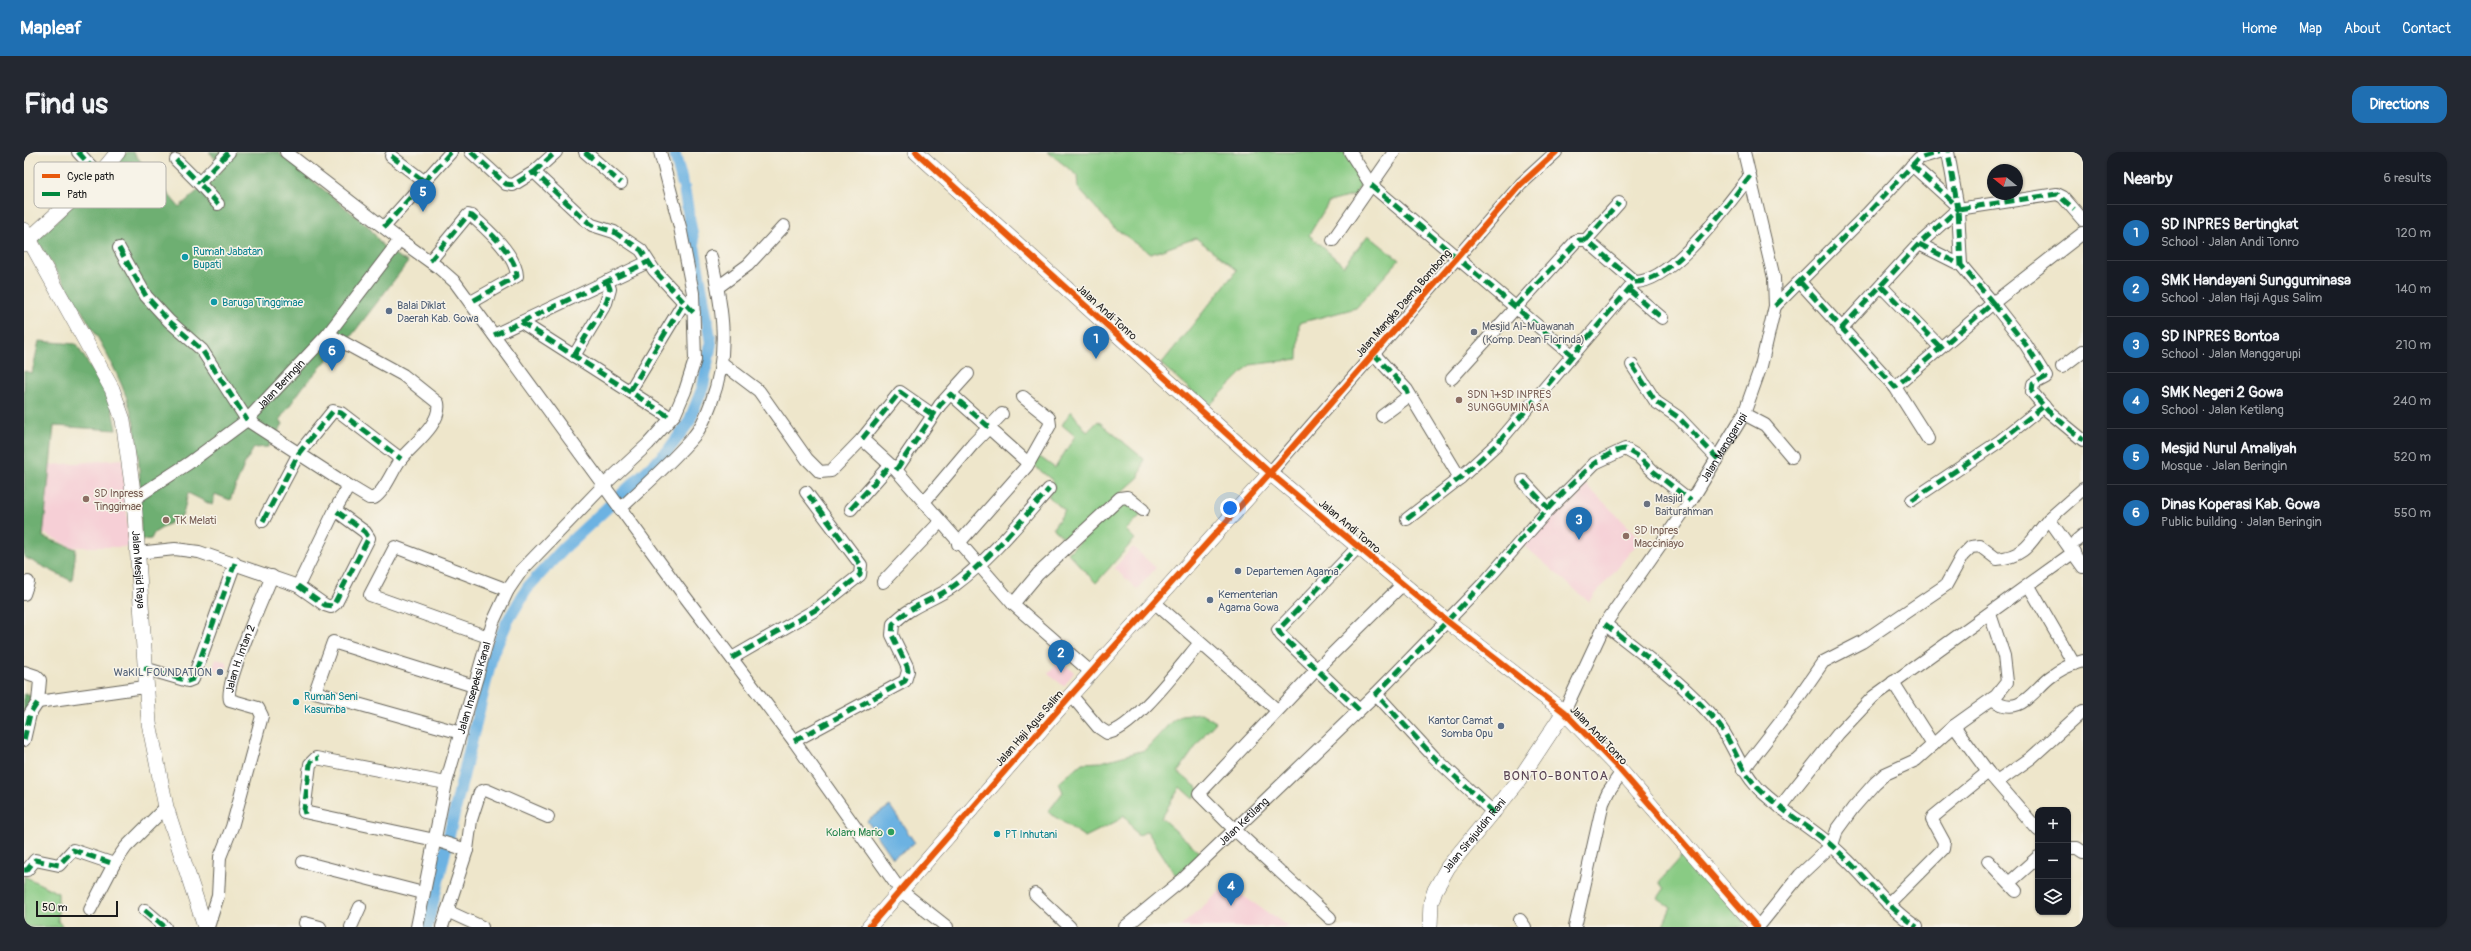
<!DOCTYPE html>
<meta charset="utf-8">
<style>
:root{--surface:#171b24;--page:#242831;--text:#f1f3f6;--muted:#9ea1a6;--line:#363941;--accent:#1f6fb2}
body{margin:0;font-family:Pangolin,sans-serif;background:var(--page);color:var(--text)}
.controls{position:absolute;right:12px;bottom:12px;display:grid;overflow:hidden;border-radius:8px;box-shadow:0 1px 3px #0004}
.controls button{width:36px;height:36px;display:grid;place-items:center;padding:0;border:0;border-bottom:1px solid var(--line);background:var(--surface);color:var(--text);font:20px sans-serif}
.compass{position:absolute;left:1963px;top:12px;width:36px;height:36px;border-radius:50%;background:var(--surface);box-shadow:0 1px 3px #0004;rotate:288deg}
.scale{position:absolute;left:12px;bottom:10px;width:82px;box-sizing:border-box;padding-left:4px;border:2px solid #1c1c1c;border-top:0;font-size:11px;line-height:14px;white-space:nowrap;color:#1c1c1c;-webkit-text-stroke:3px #f7f3e8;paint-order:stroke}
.you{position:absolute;left:1206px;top:356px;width:14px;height:14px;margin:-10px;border:3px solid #fff;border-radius:50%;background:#1a73e8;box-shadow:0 0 0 6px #1a73e833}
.badge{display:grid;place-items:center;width:26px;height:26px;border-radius:50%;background:var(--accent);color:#fff;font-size:13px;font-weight:700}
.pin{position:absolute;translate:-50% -33px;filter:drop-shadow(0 1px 2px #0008)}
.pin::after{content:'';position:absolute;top:21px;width:14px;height:12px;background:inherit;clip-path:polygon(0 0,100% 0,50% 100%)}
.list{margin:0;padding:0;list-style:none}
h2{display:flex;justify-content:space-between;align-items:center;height:52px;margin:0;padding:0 16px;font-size:17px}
h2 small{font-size:13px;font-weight:400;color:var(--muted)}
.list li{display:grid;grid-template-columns:26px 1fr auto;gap:12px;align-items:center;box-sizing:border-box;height:56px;padding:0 16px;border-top:1px solid var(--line)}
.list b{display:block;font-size:15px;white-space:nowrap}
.list p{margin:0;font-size:13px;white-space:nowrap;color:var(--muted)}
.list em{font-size:13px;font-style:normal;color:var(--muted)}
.icon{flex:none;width:22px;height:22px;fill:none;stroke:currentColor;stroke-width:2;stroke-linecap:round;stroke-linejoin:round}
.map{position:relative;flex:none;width:2059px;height:775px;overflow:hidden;border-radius:12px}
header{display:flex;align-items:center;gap:24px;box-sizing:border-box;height:56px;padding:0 20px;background:var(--accent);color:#fff}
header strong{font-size:19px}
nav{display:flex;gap:22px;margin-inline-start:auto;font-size:14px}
.intro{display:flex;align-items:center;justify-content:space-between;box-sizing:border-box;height:96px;padding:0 24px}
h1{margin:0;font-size:28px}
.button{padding:10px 18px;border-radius:12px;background:var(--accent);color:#fff;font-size:14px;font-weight:700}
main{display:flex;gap:24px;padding:0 24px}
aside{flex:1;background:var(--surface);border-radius:12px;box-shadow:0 1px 3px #0004}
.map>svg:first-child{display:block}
</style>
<header>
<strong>Mapleaf</strong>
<nav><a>Home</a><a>Map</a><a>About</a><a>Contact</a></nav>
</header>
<div class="intro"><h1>Find us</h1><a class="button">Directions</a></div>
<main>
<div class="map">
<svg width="2059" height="775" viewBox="0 0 2059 775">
<rect width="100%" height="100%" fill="#f7f3e8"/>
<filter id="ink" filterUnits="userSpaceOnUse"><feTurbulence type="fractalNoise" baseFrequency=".025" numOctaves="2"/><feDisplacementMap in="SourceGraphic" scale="8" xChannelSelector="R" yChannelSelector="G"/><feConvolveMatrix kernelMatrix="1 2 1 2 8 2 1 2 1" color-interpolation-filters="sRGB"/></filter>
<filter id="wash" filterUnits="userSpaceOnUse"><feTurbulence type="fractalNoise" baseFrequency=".012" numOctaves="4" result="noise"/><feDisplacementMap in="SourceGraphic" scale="16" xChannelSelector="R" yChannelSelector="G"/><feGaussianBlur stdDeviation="0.9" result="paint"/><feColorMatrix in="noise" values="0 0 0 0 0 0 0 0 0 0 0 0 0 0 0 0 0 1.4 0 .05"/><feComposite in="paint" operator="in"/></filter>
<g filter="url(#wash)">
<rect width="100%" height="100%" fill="#eee6cb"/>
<path fill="#f6cfd6" d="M99 307 105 395H48L19 381 26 313Z
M1554 325 1617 387 1565 450 1494 388Z
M1109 395 1132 416 1113 437 1090 416Z
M192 507 203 510V521L188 518Z
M1035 508 1050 520 1040 534 1024 522Z
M1203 733 1265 775H1156Z"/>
<path fill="#89cb84" stroke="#527450" d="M1024 0H1324L1337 32 1331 43 1305 50 1285 83 1320 114 1344 83 1375 108 1332 156 1275 171 1274 207 1226 213 1185 254 1137 212 1213 118 1172 86 1127 102 1088 74 1054 36 1053 23Z
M1047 259 1063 280 1074 269 1120 307 1115 325 1043 389 1029 376 1041 359 1024 344 1030 336 1028 328 1008 312 1013 303 1031 316 1051 284 1038 273Z
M1099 348 1117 363 1102 378 1111 387 1072 431 1044 401Z
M1177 561 1192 570 1180 583 1154 620 1175 637 1169 647 1156 635 1137 666 1177 701 1153 725 1123 679 1114 684 1100 663 1093 669 1061 685 1024 660 1039 640 1035 631 1058 611 1077 610 1121 598 1147 570 1157 563Z
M1660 702 1723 774 1722 775H1638L1647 755 1634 746 1640 737 1635 730Z
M0 724 34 741V769L39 775H0Z"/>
<path fill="#6eaf72" stroke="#456647" d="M103 0H109L155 55 200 16 185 0H254L345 75 361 97 384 110 325 187 311 199 279 235 256 267 259 272 244 295 230 296 221 311 206 348 191 342 188 353 164 341 159 363 130 381 127 387 117 388C116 351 117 302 109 267 95 208 44 140 13 88Z
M15 189 52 192 86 246 92 278 30 274 19 385 52 397 48 429 0 405V219L8 221Z
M0 542 8 544 0 570Z"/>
<path fill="#6cb2e2" stroke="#44677f" d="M866 654 891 691 869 706 843 669Z"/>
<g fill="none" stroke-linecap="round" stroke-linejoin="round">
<path stroke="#6cb2e2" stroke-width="12" d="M403 775 468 504 483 470 504 435 539 397 643 300 665 270 679 235 687 191 660 36 650 0"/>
</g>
</g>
<g filter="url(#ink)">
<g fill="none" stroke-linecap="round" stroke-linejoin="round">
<g stroke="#666359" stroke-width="14">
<g id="minor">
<path d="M54 0 75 23"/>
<path d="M262 0 376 88 415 116 431 130 656 438 770 589 876 738 923 775"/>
<path d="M447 0 482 32 489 33 510 20 559 66 568 73 590 80 617 98 630 118 670 161"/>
<path d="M561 0 597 31"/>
<path d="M1326 0 1347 33 1548 203"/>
<path d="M367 4 401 30"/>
<path d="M152 8 175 31"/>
<path d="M1888 13 1932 53"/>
<path d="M510 20 532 0"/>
<path d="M194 52 175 31 205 0"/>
<path d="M360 75 427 0"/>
<path d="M2059 81 1969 151 2002 193 2022 225 2009 232 2008 240 2024 259 2059 288"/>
<path d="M1309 88 1370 0"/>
<path d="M1562 88 1595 51"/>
<path d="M1895 92 1937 113 1934 57 2033 42 2039 45 2059 68"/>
<path d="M95 96 122 144 145 169 178 198 223 268 325 334 345 346H350C361 339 368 319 376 308 388 293 418 272 414 251L379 223 304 182"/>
<path d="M406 109 444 63 448 64C463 77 492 103 493 124L447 150"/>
<path d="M1776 130 1871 235 1969 151 1937 113"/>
<path d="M1857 134 1916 195"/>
<path d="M694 135 724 113 760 74"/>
<path d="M1605 138 1638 166"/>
<path d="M1751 154 1843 62 1895 6 1915 0"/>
<path d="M497 170 644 264"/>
<path d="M1817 177 1895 92 1934 57 1924 0"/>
<path d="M470 183 624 110"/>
<path d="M1349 201 1383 238 1436 326"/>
<path d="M550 204 582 151 586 137 583 129"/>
<path d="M698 211 735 239 783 307 796 320 807 319 838 287 872 318 989 452 1068 521"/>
<path d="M1608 213 1632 250 1654 265 1694 307"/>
<path d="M2038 215 2059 199"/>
<path d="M1428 226 1553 88H1562L1611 130"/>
<path d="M1871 235 1904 287"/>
<path d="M606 239 660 150"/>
<path d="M927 242 1004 311"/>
<path d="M1720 262 1741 273 1768 305"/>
<path d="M1358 264 1385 244"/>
<path d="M838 287 876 240 909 263"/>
<path d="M872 318 916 253 944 222"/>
<path d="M1246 321 1497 32 1532 0"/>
<path d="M1499 329 1525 357"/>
<path d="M2059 337 2025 367 2059 415"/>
<path id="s1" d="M110 347 165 311 223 268 304 182 376 88"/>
<path d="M1888 348 1976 289 2020 254"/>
<path d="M900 350 949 292 978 262"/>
<path d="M596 357C621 333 648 310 670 284 678 275 683 262 687 251 706 200 699 157 687 105"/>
<path d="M827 357 866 313"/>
<path d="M1383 367 1436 326 1474 291 1611 130C1649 130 1703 53 1726 24"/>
<path d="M239 369 275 301 309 259 317 261 377 307"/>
<path d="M2052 389 2059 383"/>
<path d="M934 392 1003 314 1026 273 1025 266 999 245"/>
<path d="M113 401 151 397 175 400 274 434 301 453 307 455 312 451 345 386 341 380 311 358"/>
<path d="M859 430 916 370"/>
<path d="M274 434 311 358 325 334"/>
<path d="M2005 434 2050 512"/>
<path d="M0 442 4 430"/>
<path d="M1130 450 1253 558"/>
<path d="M989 452 1014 422 1096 346 1103 345 1119 358"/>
<path d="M1581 472C1618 502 1660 531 1691 568 1709 589 1714 615 1734 636 1760 662 1793 678 1819 704 1844 727 1864 757 1893 775"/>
<path d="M464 485 346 443 371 395 484 438"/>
<path d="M708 506 793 457 836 423 837 413 782 340"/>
<path d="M120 516 164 529 169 527 211 411"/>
<path d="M0 520 12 524 16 528 14 550 121 535"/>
<path d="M1869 530 1909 593"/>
<path d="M1352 542 1410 605 1470 661"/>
<path d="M1047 543 1074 575 1083 581C1107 580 1158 512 1175 492"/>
<path d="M1968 547C1995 566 2007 541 2025 526 2035 518 2047 512 2059 509"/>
<path d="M1335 558 1257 483 1254 478 1335 394"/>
<path id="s2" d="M1540 560 1581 472 1667 349 1720 262 1737 214 1751 154 1750 126 1720 0"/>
<path d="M1930 574 1972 544 1983 530 1980 504 1966 462"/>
<path d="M437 581 291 540 309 490 450 534"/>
<path d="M0 588 6 562 14 550"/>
<path d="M770 589 881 529 884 519 883 514 868 483 869 472C886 453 911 448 931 433 967 406 995 371 1025 337"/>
<path d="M1719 618 1765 559 1799 510 1838 490 1922 433 1938 404 1947 395 1956 394 1973 407C2005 404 2007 387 2025 367"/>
<path d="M1973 630 2007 606 2059 559"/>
<path d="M422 631 292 606 286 612 280 660 411 688 443 698"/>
<path d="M1756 655 1814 582 1849 545 2050 400"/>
<path d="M2044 696H2053L2059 700"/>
<path d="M1964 709 1992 739"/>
<path d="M279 710 399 741"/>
<path d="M0 718H3L11 708 35 713 49 698 90 712"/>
<path d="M1986 730 2014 705"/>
<path d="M1011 742 1046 775"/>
<path d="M1864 752 1919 697 1920 690 1908 668 1909 665 1964 620"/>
<path d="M66 758 90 712 102 695 142 655"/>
<path d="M121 758 141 775"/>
<path d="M423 759 458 775"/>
<path d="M1306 766 1211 678 1175 642 1294 516 1379 432"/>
<path d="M1496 768 1501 775"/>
<path d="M281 771 296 775"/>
<path id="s3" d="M184 775 194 744 196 705 208 675 238 564 234 556 206 548C199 534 241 442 248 424"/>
<path d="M327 775 336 755"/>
<path id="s4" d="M393 775 422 631 469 470 484 438 497 419 580 333 624 292 651 262 661 239 671 208 669 141 656 75 636 0"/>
<path d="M418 775 443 698 447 668 456 640 462 638 524 665"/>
<path id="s5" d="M1101 775 1157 729 1352 542 1461 430 1525 357 1571 311 1601 297 1615 305 1630 320 1667 349"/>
<path d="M1551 775 1579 651 1584 640 1597 621"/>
<path d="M1734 775 1776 723 1808 693 1813 678 1829 656 1851 631 1861 622 1892 608 1930 574 1964 620 2014 678"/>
</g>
</g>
<g stroke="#666359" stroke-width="16">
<g id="tertiary">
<path d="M892 0 1246 321 1423 469 1540 560 1596 618 1733 775"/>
<path id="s6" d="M0 78 88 237 99 268 110 347 125 571 142 655 181 775"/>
<path d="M0 92 75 23 94 0"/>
<path d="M845 775 1047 543 1246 321"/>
<path id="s7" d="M1406 775 1407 750 1411 738 1424 715 1493 631 1540 560"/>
</g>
</g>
<use href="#minor" stroke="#fff" stroke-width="12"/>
<use href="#tertiary" stroke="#fff" stroke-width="15"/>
<path stroke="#00873e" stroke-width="5" stroke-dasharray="10 5" stroke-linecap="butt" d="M54 0 75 23
M447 0 482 32 489 33 510 20 559 66 568 73 590 80 617 98 630 118 670 161
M561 0 597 31
M367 4 401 30
M152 8 175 31
M1888 13 1932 53
M510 20 532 0
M1347 33 1548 203
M194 52 175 31 205 0
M360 75 427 0
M1562 88 1595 51
M1895 92 1937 113 1934 57 2033 42 2050 57
M95 96 122 144 145 169 178 198 223 268
M406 109 444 63 448 64C463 77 492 103 493 124L447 150
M1776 130 1871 235 1969 151 1937 113
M1857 134 1916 195
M1605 138 1638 166
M1969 151 2002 193 2022 225 2009 232 2008 240 2024 259 2059 288
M1492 154 1555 88H1562L1611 130
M1751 154 1843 62 1895 6 1915 0
M497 170 644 264
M1817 177 1895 92 1934 57 1924 0
M470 183 624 110
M1349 201 1383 238 1385 244
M550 204 582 151 586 137 583 129
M1608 213 1632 250 1654 265 1694 307
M606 239 660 150
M838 287 876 240 909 263
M872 318 916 253 927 242 965 275
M1499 329 1525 357
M1888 348 1976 289 2020 254
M827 357 866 313
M1383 367 1436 326 1474 291 1611 130C1649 130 1703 53 1726 24
M239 369 275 301 309 259 317 261 377 307
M274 434 301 453 309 454 343 389 345 386 341 380 311 358
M1581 472C1618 502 1660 531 1691 568 1709 589 1714 615 1734 636 1760 662 1793 678 1819 704 1844 727 1864 757 1893 775
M708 506 793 457 836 423 837 413 782 340
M120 516 164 529 169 527 211 411
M1335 558 1257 483 1254 478 1335 394
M0 588 6 562 14 550
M770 589 881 529 884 519 883 514 868 483 869 472C886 453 911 448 931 433 967 406 995 371 1025 337
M1470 661 1410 605 1352 542C1388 505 1424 469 1459 431 1486 403 1564 299 1601 297L1615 305 1630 320 1667 349
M281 662 280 658 286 612 288 607 295 606
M0 718H3L11 708 35 713 49 698 90 712
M121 758 141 775"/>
<g stroke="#f7f3e8" stroke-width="8">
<path id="cycleway" d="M892 0 1246 321 1423 469 1540 560 1596 618 1733 775
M845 775 1047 543 1246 321 1497 32 1532 0"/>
</g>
<use href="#cycleway" stroke="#e8590c" stroke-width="6"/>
</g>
</g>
<g fill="#0f9aa8" stroke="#f7f3e8" stroke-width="1.5">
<circle cx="161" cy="105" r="4"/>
<circle cx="190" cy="150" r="4"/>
<circle cx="272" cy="550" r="4"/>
<circle cx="973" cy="682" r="4"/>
</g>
<g fill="#5c6f8a" stroke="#f7f3e8" stroke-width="1.5">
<circle cx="365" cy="159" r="4"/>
<circle cx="1214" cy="419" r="4"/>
<circle cx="1186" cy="448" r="4"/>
<circle cx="196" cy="520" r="4"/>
<circle cx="1477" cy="574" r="4"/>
</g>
<g fill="#6b7280" stroke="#f7f3e8" stroke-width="1.5">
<circle cx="1450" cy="180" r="4"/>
<circle cx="1623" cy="352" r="4"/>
</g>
<g fill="#8d6e63" stroke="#f7f3e8" stroke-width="1.5">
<circle cx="1435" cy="248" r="4"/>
<circle cx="62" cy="347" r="4"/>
<circle cx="142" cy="368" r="4"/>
<circle cx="1602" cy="384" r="4"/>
</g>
<circle fill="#2e9e5b" stroke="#f7f3e8" stroke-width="1.5" cx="867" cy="680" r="4"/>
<g text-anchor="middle" stroke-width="3" stroke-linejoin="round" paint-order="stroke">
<g font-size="11" fill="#0d838f" stroke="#f7f3e8" text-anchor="start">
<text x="169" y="103">Rumah Jabatan<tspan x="169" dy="13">Bupati</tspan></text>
<text x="198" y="154">Baruga Tinggimae</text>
<text x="280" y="548">Rumah Seni<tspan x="280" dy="13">Kasumba</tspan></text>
<text x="981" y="686">PT Inhutani</text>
</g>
<g font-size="11" fill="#1c1c1c" stroke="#f7f3e8">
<text transform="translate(1379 151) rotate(-49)" y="4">Jalan Mangka Daeng Bombong</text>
<text transform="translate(1083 160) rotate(42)" y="4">Jalan Andi Tonro</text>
<text dy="4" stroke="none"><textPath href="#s1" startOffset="187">Jalan Beringin</textPath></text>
<text dy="4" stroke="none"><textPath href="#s2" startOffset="310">Jalan Manggarupi</textPath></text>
<text transform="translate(1326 374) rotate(40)" y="4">Jalan Andi Tonro</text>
<text dy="4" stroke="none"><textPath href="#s6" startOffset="365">Jalan Mesjid Raya</textPath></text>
<text dy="4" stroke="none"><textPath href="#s3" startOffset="300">Jalan H. Intan 2</textPath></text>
<text dy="4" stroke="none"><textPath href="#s4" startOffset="246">Jalan Insepeksi Kanal</textPath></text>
<text transform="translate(1005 576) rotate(-49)" y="4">Jalan Haji Agus Salim</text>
<text transform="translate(1575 583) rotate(46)" y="4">Jalan Andi Tonro</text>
<text dy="4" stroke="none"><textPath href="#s5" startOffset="159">Jalan Ketilang</textPath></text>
<text dy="4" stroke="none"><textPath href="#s7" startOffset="105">Jalan Sirajuddin Rani</textPath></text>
</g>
<g font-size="11" fill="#4e5e75" stroke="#f7f3e8" text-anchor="start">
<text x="373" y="157">Balai Diklat<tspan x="373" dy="13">Daerah Kab. Gowa</tspan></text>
<text x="1222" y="423">Departemen Agama</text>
<text x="1194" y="446">Kementerian<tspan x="1194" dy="13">Agama Gowa</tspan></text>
<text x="188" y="524" text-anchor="end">WaKIL FOUNDATI0N</text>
<text x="1469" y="572" text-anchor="end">Kantor Camat<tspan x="1469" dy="13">Somba Opu</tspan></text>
</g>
<g font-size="11" fill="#5b616d" stroke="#f7f3e8" text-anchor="start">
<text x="1458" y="178">Mesjid Al-Muawanah<tspan x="1458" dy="13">(Komp. Dean Florinda)</tspan></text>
<text x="1631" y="350">Masjid<tspan x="1631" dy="13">Baiturahman</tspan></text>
</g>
<g font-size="11" fill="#785e54" stroke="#f7f3e8" text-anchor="start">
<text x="1443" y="246">SDN 1+SD INPRES<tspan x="1443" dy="13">SUNGGUMINASA</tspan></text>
<text x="70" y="345">SD Inpress<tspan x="70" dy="13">Tinggimae</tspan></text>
<text x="150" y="372">TK Melati</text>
<text x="1610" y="382">SD Inpres<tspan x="1610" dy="13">Macciniayo</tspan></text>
</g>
<g font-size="11" fill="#27864d" stroke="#f7f3e8" text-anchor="end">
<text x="859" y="684">Kolam Mario</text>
</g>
<g font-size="13" letter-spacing="1" fill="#594454" stroke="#f7f3e8">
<text x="1532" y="628">BONTO-BONTOA</text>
</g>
</g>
<rect x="10" y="10" width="132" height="46" rx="6" fill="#f7f3e8" stroke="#b5b2ab" stroke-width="1"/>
<rect x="18" y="22" width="18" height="4" fill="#e8590c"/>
<rect x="18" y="40" width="18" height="4" fill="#00873e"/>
<g font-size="11" fill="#1c1c1c">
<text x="43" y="28">Cycle path</text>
<text x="43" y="46">Path</text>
</g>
</svg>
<div class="controls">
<button>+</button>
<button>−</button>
<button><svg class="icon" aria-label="layers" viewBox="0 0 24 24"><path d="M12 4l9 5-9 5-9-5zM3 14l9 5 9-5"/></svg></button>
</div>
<svg class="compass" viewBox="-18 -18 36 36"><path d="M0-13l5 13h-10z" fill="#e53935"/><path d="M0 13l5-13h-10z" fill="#9ea1a6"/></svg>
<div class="scale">50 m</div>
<div class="you"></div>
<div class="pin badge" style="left:1072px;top:207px">1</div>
<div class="pin badge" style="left:1037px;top:521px">2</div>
<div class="pin badge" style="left:1555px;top:388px">3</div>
<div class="pin badge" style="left:1207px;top:754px">4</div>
<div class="pin badge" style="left:399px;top:60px">5</div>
<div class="pin badge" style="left:308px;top:219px">6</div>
</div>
<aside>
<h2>Nearby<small>6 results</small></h2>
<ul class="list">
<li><span class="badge">1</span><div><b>SD INPRES Bertingkat</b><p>School · Jalan Andi Tonro</p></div><em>120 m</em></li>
<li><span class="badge">2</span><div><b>SMK Handayani Sungguminasa</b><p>School · Jalan Haji Agus Salim</p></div><em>140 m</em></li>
<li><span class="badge">3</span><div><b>SD INPRES Bontoa</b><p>School · Jalan Manggarupi</p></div><em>210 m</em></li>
<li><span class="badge">4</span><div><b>SMK Negeri 2 Gowa</b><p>School · Jalan Ketilang</p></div><em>240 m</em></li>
<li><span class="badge">5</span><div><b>Mesjid Nurul Amaliyah</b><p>Mosque · Jalan Beringin</p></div><em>520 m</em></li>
<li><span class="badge">6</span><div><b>Dinas Koperasi Kab. Gowa</b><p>Public building · Jalan Beringin</p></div><em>550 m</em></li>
</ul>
</aside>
</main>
